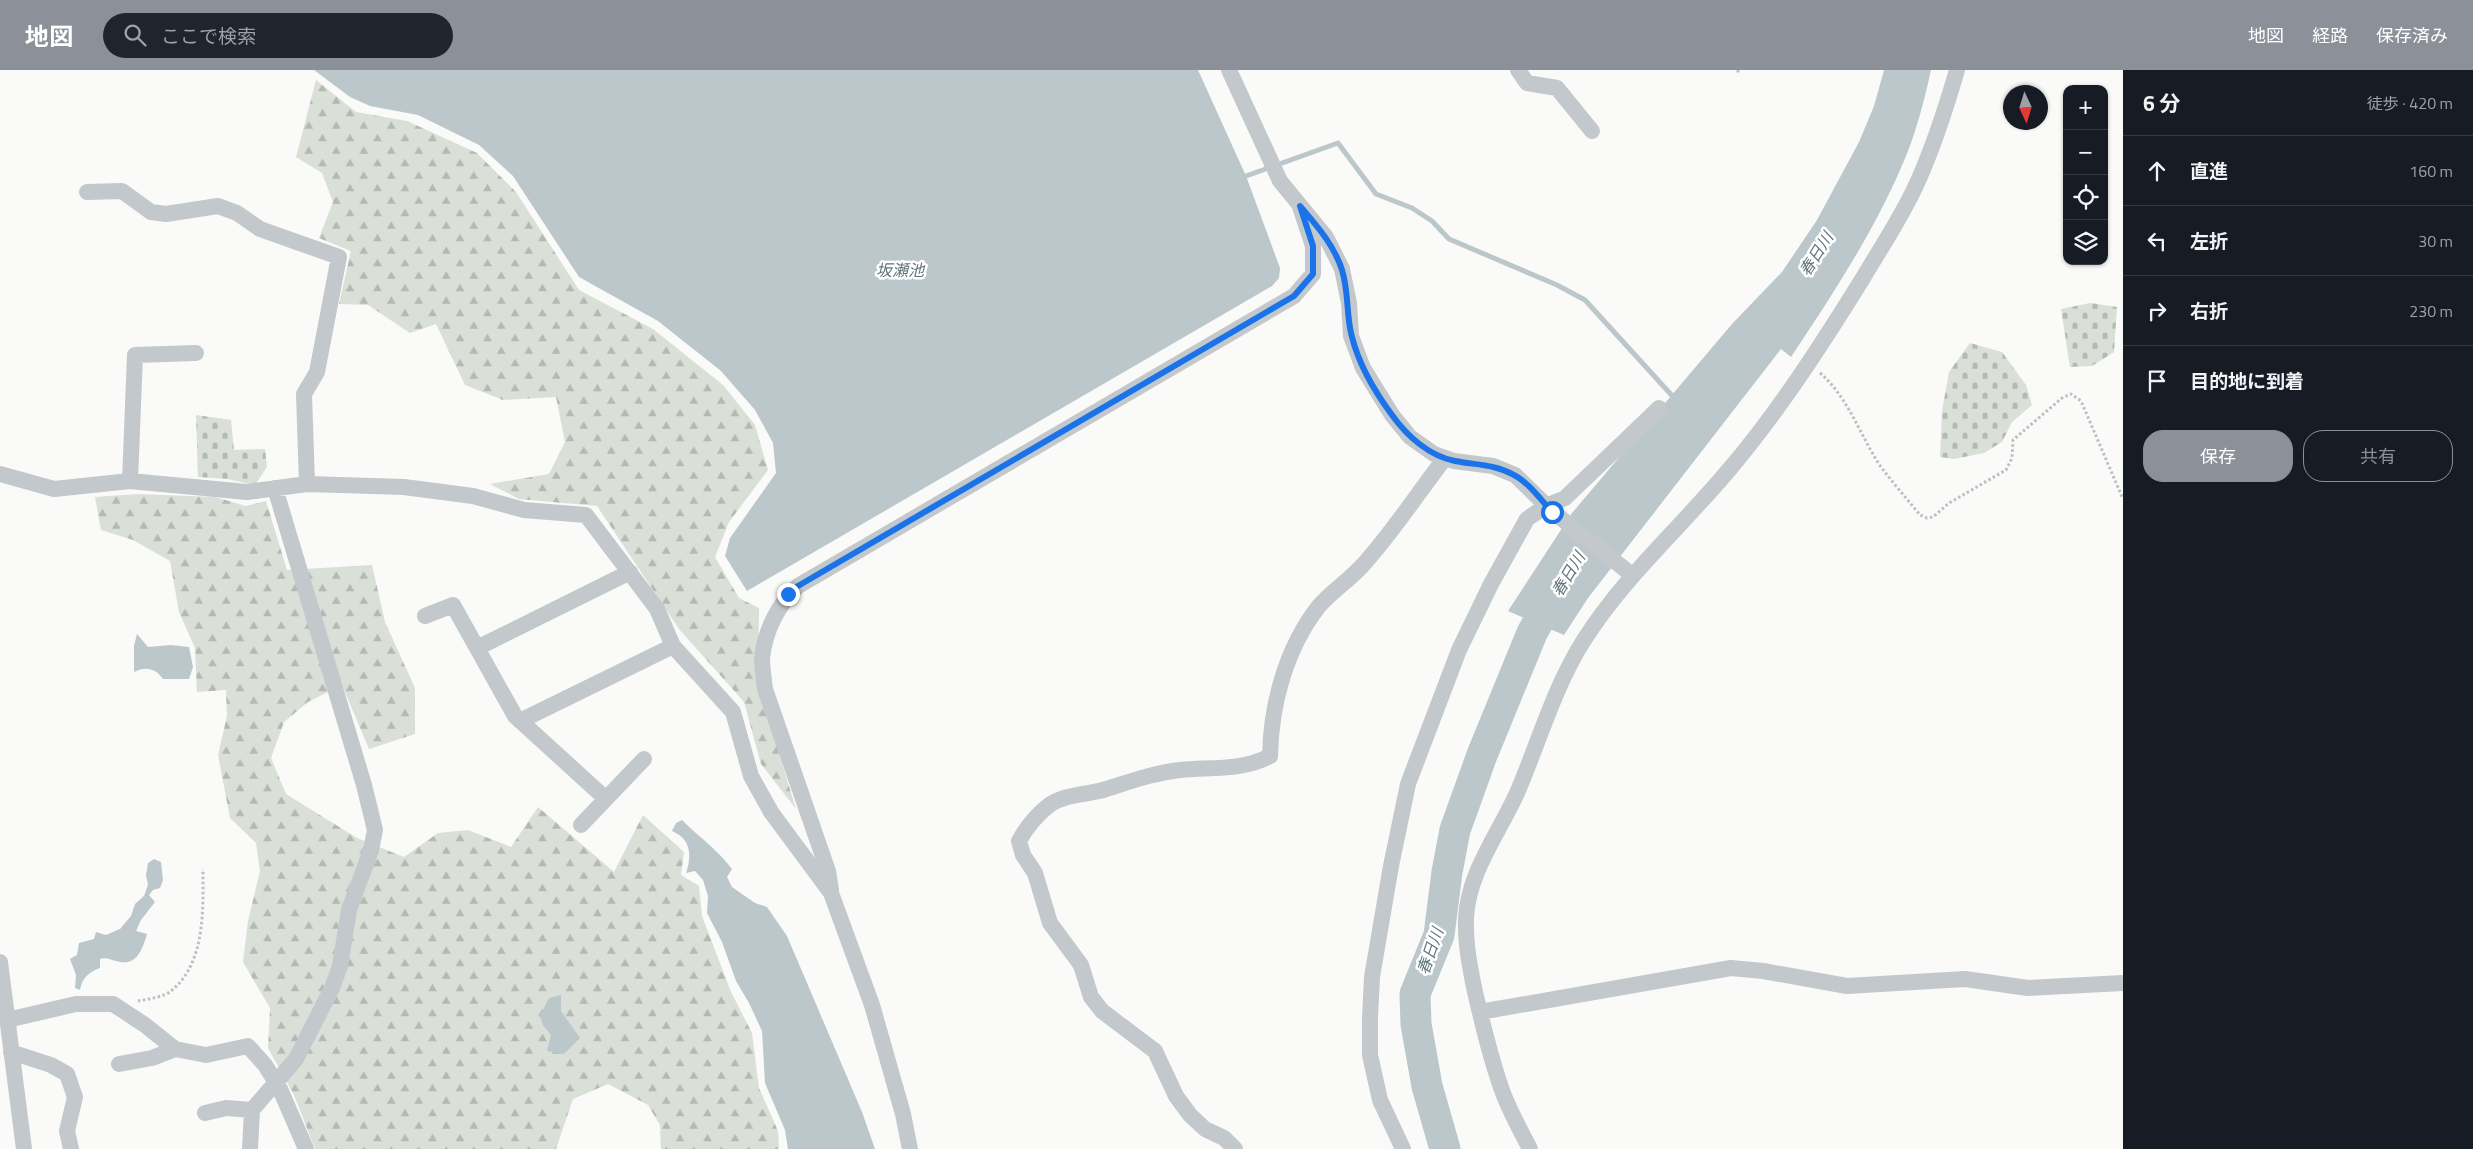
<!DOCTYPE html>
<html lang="ja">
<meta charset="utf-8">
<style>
:root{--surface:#171b24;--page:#20242c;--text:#f1f3f6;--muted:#9ea1a6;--line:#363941;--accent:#8c9099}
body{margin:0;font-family:"Titillium Web","Noto Sans JP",sans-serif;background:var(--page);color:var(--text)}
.controls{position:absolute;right:15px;top:15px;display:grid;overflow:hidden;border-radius:10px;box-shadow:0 1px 4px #0004}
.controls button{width:45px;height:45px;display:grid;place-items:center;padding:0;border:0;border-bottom:1px solid var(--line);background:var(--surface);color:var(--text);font:25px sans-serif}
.compass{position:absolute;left:2003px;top:15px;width:45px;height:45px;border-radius:50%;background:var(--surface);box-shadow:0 1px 4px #0004;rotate:176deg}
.stop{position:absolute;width:15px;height:15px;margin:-11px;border:4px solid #1a73e8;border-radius:50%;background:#fff}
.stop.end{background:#1a73e8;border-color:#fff;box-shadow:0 1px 5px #0008}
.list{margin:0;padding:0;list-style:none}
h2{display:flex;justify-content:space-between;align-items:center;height:65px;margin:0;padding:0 20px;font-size:21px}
h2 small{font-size:16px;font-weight:400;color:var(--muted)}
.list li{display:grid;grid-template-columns:32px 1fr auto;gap:15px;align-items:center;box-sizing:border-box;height:70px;padding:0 20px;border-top:1px solid var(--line)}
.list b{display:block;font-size:19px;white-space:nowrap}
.list em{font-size:16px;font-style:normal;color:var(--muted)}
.actions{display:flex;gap:10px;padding:15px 20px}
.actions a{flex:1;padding:11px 0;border:1px solid var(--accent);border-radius:20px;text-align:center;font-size:18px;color:var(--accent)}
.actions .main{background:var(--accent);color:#fff}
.icon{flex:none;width:28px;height:28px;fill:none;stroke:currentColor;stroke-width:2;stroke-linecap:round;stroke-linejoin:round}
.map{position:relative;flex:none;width:2123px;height:1079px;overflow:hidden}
header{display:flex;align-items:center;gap:30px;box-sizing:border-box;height:70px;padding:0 25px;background:var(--accent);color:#fff}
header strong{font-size:24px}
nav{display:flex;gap:28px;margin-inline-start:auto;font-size:18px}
.search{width:350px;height:45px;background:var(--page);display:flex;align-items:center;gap:12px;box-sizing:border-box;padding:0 18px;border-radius:28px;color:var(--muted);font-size:19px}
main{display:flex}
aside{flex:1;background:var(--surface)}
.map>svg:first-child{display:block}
</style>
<header>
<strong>地図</strong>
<div class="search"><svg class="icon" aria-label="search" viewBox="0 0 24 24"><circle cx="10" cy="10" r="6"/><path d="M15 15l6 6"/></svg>ここで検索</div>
<nav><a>地図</a><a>経路</a><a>保存済み</a></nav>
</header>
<main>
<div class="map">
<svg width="2123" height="1079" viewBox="0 0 2123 1079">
<defs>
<pattern id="forest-firs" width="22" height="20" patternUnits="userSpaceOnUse" patternTransform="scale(1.25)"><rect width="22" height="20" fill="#dadfd7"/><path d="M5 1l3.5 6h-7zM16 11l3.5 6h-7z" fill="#b4b9b4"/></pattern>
<pattern id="cemetery-stones" width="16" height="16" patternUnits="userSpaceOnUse" patternTransform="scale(1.25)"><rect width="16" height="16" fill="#dadfd7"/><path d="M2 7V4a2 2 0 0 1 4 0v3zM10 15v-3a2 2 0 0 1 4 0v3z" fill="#b4b9b4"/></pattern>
</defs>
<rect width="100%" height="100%" fill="#fafaf8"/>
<path fill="url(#forest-firs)" d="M316 10 356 42 407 51 477 83 516 122 579 220 653 259 723 315 755 355 768 400 729 452 715 487 739 528 759 538 758 615 796 739 761 694 744 632 679 559 597 436 519 429 490 414 549 404 565 372 556 327 503 330 465 315 436 254 410 263 368 235 339 234 351 181 319 168 333 132 322 103 296 87Z
M138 424 215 427 246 436 266 431 287 500 372 495 385 552 415 618V664L369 679 342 615 308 632 284 652 271 688 286 724 357 768 404 787 438 763 468 760 511 777 538 737 614 802 643 745 684 782 681 805 699 816 702 846 731 922 752 963 759 1018 778 1061 779 1079H661L660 1055 648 1035 608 1014 573 1029 556 1079H315L294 1025 268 978 270 938 243 892 248 851 260 801 256 773 230 748 218 685 227 646 226 620 197 622 195 578 179 542 170 491 133 470 101 460 95 427Z"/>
<path fill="url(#cemetery-stones)" d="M2090 233 2117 237 2114 282 2092 296 2070 297 2061 239Z
M1970 273 2002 282 2026 315 2032 335 2012 352 2002 372 1984 383 1954 389 1940 387 1942 341 1949 302Z
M196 345 231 350 234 380 265 379 267 397 255 415 227 409 198 407Z"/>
<path fill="#bbc7cb" d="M314 0H1198L1246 106 1280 198 1279 208 1272 216 747 521 725 486 730 468 776 403 773 373 755 340 721 301 658 251 579 207 513 106 479 75 418 45 370 36 350 27Z
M1884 0H1931C1925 27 1918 55 1908 81 1879 154 1835 221 1791 287L1781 279 1588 528 1564 565 1508 541 1572 443 1732 254 1782 202 1817 150 1859 72 1874 36Z
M137 564 148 577 171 575 189 577 193 597 189 609H163C156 598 145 596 134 602V576Z
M682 750C699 767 718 780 732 799L727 807 732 817 755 833 767 837 787 866 862 1042 875 1079H788L785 1060 765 1013 762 961 749 933 736 911 722 872 707 843 708 826 703 810 695 801 686 803C692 785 691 769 672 761L676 753Z
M154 789 161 792 163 810 160 818 153 820 149 825 155 832 141 850 136 861 147 864C142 881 136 897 116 891 110 890 107 887 100 889V898C89 902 82 908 80 920L75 918 76 905 70 889 77 885 79 873 94 869 96 862 106 865 120 859 131 846 135 834 144 826 148 815 146 805 148 793Z
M561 925V941L580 968 564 984 547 981 551 965 543 955 540 946 549 928Z"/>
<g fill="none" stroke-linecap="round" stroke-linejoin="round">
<path stroke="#bbc7cb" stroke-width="5" d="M1246 106 1338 73 1376 124 1412 138 1432 151 1449 169 1557 215 1585 230 1676 330"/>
<path stroke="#bbc7cb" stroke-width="31" d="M1445 1079 1427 1016 1416 954 1415 924 1439 865 1447 802 1455 760 1482 685 1532 563 1558 516"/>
<path stroke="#bbbfc2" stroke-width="3" stroke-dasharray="2.5 2.5" stroke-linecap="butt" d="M1738 0V3
M1820 303C1849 328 1860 366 1881 397 1893 413 1907 429 1920 445L1927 448 1933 447 1949 433 2006 400 2012 388 2013 370 2062 328 2071 324 2081 331 2123 429
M138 931C148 929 164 927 171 921 206 893 203 838 203 799"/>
<path stroke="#c3c8cc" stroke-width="16" d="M1229 0 1280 111 1326 167 1342 199 1349 233 1351 266 1363 298 1392 345 1410 367 1434 384 1454 391 1493 396 1515 405 1552 441 1632 505
M1518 0 1527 13 1557 18 1592 61
M87 122 122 121 151 142 166 144 218 136 237 143 260 159 339 187 317 302 304 324 307 414
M0 404 54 419 130 411 247 422 307 414 404 417 473 426 524 440 586 445 657 539 673 576 733 642 751 706 771 742 831 823 872 935 903 1044 910 1079
M130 411 135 285 196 283
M425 546 453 535 515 646 605 728
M477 578 630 502
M520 651 673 576
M581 755 644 689
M831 820 828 801 765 619C764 609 762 598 762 588 765 561 778 534 798 516L1294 226 1313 204V176L1300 137
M0 892 24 1079
M1480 942 1731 898 1763 901 1847 916 1965 909 2028 918 2123 913
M7 950 76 934H113L145 955 175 979 206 985 248 976 265 995 280 1019 306 1079
M11 982 51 995 67 1004 75 1027 67 1061 71 1079
M119 994 152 988 175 979
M205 1043 226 1038 252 1040
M250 1079 252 1040 296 989 332 918 340 896 349 840 371 780 375 760 364 715 275 418
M1235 1079 1224 1068 1205 1059 1190 1045 1176 1026 1155 981 1102 941 1091 927 1081 895 1050 853 1035 803 1023 785 1019 771C1026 758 1037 745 1048 736 1064 724 1085 725 1103 720 1129 712 1153 703 1180 700 1211 697 1242 701 1270 686 1271 634 1286 578 1319 536 1331 522 1348 511 1361 497 1390 466 1418 423 1445 388
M1403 1079 1380 1030 1370 985V948L1372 907 1391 796 1408 714 1459 580 1491 514 1527 449 1546 436 1565 428 1659 338
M1530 1079C1521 1061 1510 1042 1503 1023 1491 990 1483 956 1475 922 1470 898 1465 873 1466 848 1468 803 1499 763 1517 723 1539 672 1554 617 1584 570 1624 507 1680 458 1728 401 1779 341 1822 274 1863 208 1882 176 1903 145 1918 111 1934 75 1946 38 1957 0"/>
</g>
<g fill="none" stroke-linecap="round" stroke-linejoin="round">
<path stroke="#1a73e8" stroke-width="6" d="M788 524 798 516 1294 226 1313 204V176L1300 136C1317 156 1334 175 1342 200 1349 222 1346 246 1352 267 1359 295 1375 322 1392 345 1407 366 1429 386 1455 391 1475 395 1495 394 1514 405 1528 412 1541 430 1552 442"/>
</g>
<g text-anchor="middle" stroke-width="5" stroke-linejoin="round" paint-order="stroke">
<g font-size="16" font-style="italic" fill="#60757c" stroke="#fff">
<text transform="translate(1816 184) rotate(-58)" y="6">春日川</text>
<text x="900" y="206">坂瀬池</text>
<text transform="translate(1568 504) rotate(-59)" y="6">春日川</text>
<text transform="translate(1430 881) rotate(-71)" y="6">春日川</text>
</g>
</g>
</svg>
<div class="controls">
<button>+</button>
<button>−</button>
<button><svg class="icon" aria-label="locate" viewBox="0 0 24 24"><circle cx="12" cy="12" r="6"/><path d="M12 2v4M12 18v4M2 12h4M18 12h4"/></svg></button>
<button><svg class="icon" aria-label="layers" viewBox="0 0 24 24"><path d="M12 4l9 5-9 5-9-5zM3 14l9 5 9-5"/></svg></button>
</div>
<svg class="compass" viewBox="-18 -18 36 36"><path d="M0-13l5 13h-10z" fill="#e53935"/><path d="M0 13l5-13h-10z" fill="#9ea1a6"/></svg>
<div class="stop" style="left:1552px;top:442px"></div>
<div class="stop end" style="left:788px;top:524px"></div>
</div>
<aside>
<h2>6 分<small>徒歩 · 420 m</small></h2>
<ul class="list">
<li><svg class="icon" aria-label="ahead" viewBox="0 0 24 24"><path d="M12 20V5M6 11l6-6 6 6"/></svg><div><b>直進</b></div><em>160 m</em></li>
<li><svg class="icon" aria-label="left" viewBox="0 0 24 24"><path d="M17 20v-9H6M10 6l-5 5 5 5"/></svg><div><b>左折</b></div><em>30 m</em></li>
<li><svg class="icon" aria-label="right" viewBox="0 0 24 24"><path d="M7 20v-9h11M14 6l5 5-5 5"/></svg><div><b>右折</b></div><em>230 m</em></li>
<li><svg class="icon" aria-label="arrive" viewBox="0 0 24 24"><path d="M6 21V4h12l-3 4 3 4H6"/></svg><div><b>目的地に到着</b></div></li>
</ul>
<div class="actions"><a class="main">保存</a><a>共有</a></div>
</aside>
</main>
